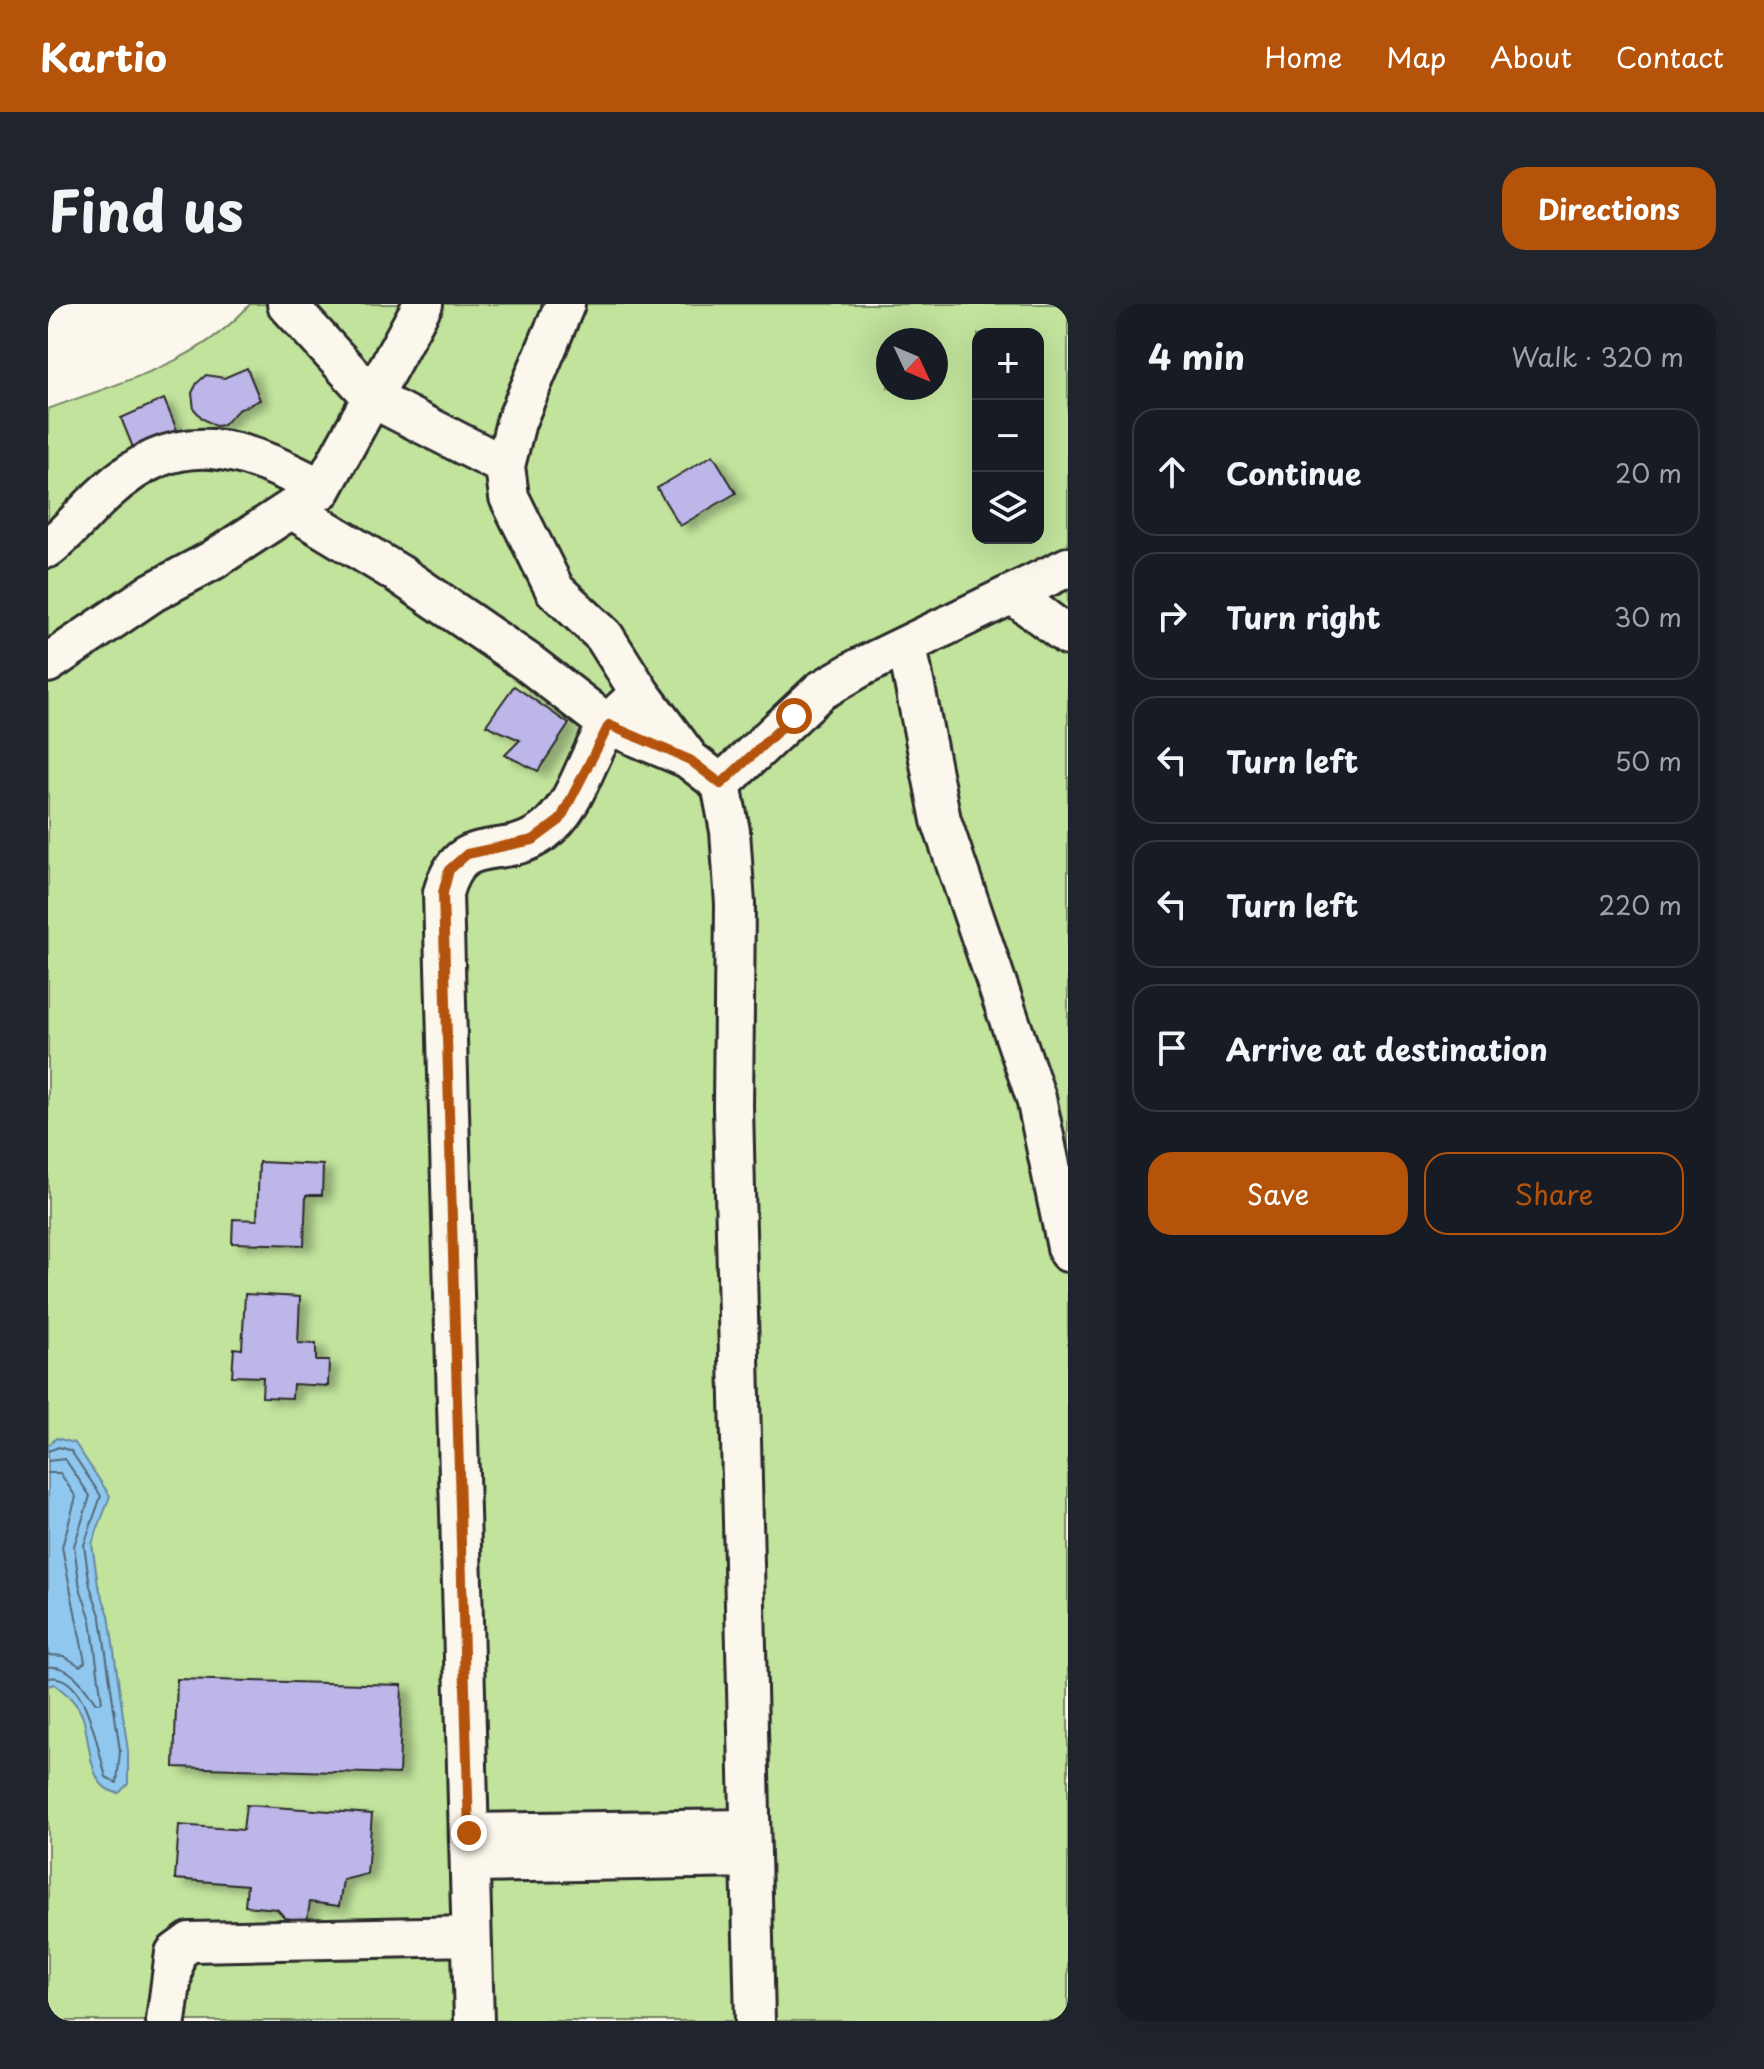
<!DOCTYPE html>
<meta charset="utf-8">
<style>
:root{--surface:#171b24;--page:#20242c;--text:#f1f3f6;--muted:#9ea1a6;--line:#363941;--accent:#b45309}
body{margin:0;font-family:"Playpen Sans",sans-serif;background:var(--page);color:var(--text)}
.controls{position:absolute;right:24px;top:24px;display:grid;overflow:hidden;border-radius:16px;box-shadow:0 8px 32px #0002}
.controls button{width:72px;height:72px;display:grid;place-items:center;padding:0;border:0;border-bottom:2px solid var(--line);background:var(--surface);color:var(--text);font:40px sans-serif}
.compass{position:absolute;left:828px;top:24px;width:72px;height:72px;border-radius:50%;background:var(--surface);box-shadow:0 8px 32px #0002;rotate:134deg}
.stop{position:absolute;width:24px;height:24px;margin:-18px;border:6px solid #b45309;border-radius:50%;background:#fff}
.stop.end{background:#b45309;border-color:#fff;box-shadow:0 2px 8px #0008}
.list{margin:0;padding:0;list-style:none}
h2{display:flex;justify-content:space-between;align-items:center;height:104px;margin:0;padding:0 32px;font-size:34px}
h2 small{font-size:26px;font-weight:400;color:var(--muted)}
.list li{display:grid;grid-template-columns:52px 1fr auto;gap:24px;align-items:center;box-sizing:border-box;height:128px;margin:0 16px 16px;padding:0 16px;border:2px solid var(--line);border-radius:24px}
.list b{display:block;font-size:30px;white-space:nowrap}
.list em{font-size:26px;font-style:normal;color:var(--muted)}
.actions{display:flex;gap:16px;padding:24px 32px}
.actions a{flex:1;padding:18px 0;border:2px solid var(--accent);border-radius:24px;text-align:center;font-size:28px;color:var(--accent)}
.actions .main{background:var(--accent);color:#fff}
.icon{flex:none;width:44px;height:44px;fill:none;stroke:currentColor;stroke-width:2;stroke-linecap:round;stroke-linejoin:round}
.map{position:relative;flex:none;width:1020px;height:1717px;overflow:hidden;border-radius:24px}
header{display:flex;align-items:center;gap:48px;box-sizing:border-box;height:112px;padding:0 40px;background:var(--accent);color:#fff}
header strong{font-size:38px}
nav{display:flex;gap:44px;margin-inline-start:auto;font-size:28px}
.intro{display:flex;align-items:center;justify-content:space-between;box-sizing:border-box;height:192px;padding:0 48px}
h1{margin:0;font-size:56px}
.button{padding:20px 36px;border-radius:24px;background:var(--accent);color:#fff;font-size:28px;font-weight:700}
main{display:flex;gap:48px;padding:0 48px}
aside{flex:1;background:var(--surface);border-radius:24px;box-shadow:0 8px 32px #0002}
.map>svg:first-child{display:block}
</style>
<header>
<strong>Kartio</strong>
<nav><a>Home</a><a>Map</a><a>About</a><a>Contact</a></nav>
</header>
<div class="intro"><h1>Find us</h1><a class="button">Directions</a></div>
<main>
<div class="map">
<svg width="1020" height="1717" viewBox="0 0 1020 1717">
<defs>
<filter id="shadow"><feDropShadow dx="9" dy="5" stdDeviation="4" flood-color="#0004"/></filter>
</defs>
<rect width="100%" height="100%" fill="#fbf7ec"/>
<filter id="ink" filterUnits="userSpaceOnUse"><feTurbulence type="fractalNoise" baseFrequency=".0125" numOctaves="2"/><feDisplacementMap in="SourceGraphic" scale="16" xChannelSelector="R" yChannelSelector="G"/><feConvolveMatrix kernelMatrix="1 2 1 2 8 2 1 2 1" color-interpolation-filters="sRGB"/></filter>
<g filter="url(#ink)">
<path fill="#c1e39c" stroke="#768764" stroke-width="2" fill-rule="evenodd" d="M202 0H1020V1717H0V105C72 78 151 60 202 0ZM930 30H990V234H930ZM840 36H888V84H840Z"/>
<path fill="#8fc7ee" stroke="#6789a0" stroke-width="2" d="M8 1134 27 1139 62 1192 44 1240 50 1281 61 1311 80 1447V1480L71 1489C39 1486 43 1438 35 1414 30 1399 18 1389 6 1380L0 1382V1142Z"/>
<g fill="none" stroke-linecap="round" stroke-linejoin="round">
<path stroke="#536979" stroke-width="2" d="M0 1147 11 1143 23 1147 53 1192 36 1241 42 1282 53 1314 72 1447 69 1479 58 1473C50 1448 39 1366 0 1374
M0 1157 17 1155 42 1192 26 1242 32 1284 43 1316 54 1398 48 1399C36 1382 23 1361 0 1363
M0 1169H12L28 1193 14 1243 37 1358 32 1362 16 1352 0 1351"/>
</g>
<path fill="#bdb6e8" stroke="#2b2b2b" stroke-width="2" filter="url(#shadow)" d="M199 64 212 96 190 106 175 121 167 122 154 114 146 105 144 89 149 79 158 71 176 74Z
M116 95 132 133 88 151 73 114Z
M665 151 688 189 632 222 609 184Z
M466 382 521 420 490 467 457 451 472 436 438 421Z
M211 858 275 861 274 891H258L256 941 184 939 185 915 209 916Z
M197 990 252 993 250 1039 268 1040V1057H281L280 1082 245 1080 244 1094 214 1093 215 1073 184 1072 186 1044 194 1045Z
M129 1375 354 1381 351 1470 126 1463Z
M198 1501 324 1510 319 1570 295 1576 291 1602 262 1598 259 1617 237 1614 229 1605 197 1602 199 1581 127 1575 131 1521 195 1526Z"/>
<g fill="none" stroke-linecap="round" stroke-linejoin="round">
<g stroke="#2b2b2b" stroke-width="44">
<path id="minor" d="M239 0 326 95 457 162
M517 0 468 118 457 162 461 193 507 286 556 332 592 389 642 456 673 480 682 527 687 600 685 803 707 1717
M243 205 351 270 482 360 561 421 639 454
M0 244C21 228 37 207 57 189 132 119 194 143 274 185
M964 290 1020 332
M859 342 893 516 988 794 1020 948
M0 359 105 288 165 256 274 185 375 0
M673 480 772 387 813 363 1020 263
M421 1529 701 1525
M422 1559 702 1554
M118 1717 127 1649 142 1638 423 1632
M426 1717 395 589C413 525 453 559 495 528 531 501 536 454 562 419 570 408 582 399 592 389"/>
</g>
<use href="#minor" stroke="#fbf7ec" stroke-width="38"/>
</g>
</g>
<g fill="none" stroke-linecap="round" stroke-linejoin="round" filter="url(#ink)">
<path stroke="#b45309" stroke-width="10" d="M421 1529 395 589 401 566 419 550 485 536 512 516 561 421 642 456 673 480 746 412"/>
</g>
</svg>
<div class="controls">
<button>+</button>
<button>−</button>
<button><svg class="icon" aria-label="layers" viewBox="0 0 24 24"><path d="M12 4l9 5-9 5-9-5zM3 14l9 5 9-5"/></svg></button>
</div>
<svg class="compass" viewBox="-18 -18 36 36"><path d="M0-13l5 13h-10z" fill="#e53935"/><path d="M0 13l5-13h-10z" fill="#9ea1a6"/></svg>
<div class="stop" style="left:746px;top:412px"></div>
<div class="stop end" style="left:421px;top:1529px"></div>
</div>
<aside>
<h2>4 min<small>Walk · 320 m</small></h2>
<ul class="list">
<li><svg class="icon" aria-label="ahead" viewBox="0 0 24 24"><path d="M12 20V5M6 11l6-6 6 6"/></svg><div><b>Continue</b></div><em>20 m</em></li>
<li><svg class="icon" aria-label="right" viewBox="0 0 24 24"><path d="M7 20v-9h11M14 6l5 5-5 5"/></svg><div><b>Turn right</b></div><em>30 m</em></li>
<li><svg class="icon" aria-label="left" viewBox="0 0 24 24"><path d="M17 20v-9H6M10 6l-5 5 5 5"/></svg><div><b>Turn left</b></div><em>50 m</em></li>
<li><svg class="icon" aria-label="left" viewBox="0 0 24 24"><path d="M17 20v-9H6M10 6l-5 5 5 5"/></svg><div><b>Turn left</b></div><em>220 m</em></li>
<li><svg class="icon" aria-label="arrive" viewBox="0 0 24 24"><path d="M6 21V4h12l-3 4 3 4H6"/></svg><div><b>Arrive at destination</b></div></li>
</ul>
<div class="actions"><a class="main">Save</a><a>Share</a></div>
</aside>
</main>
